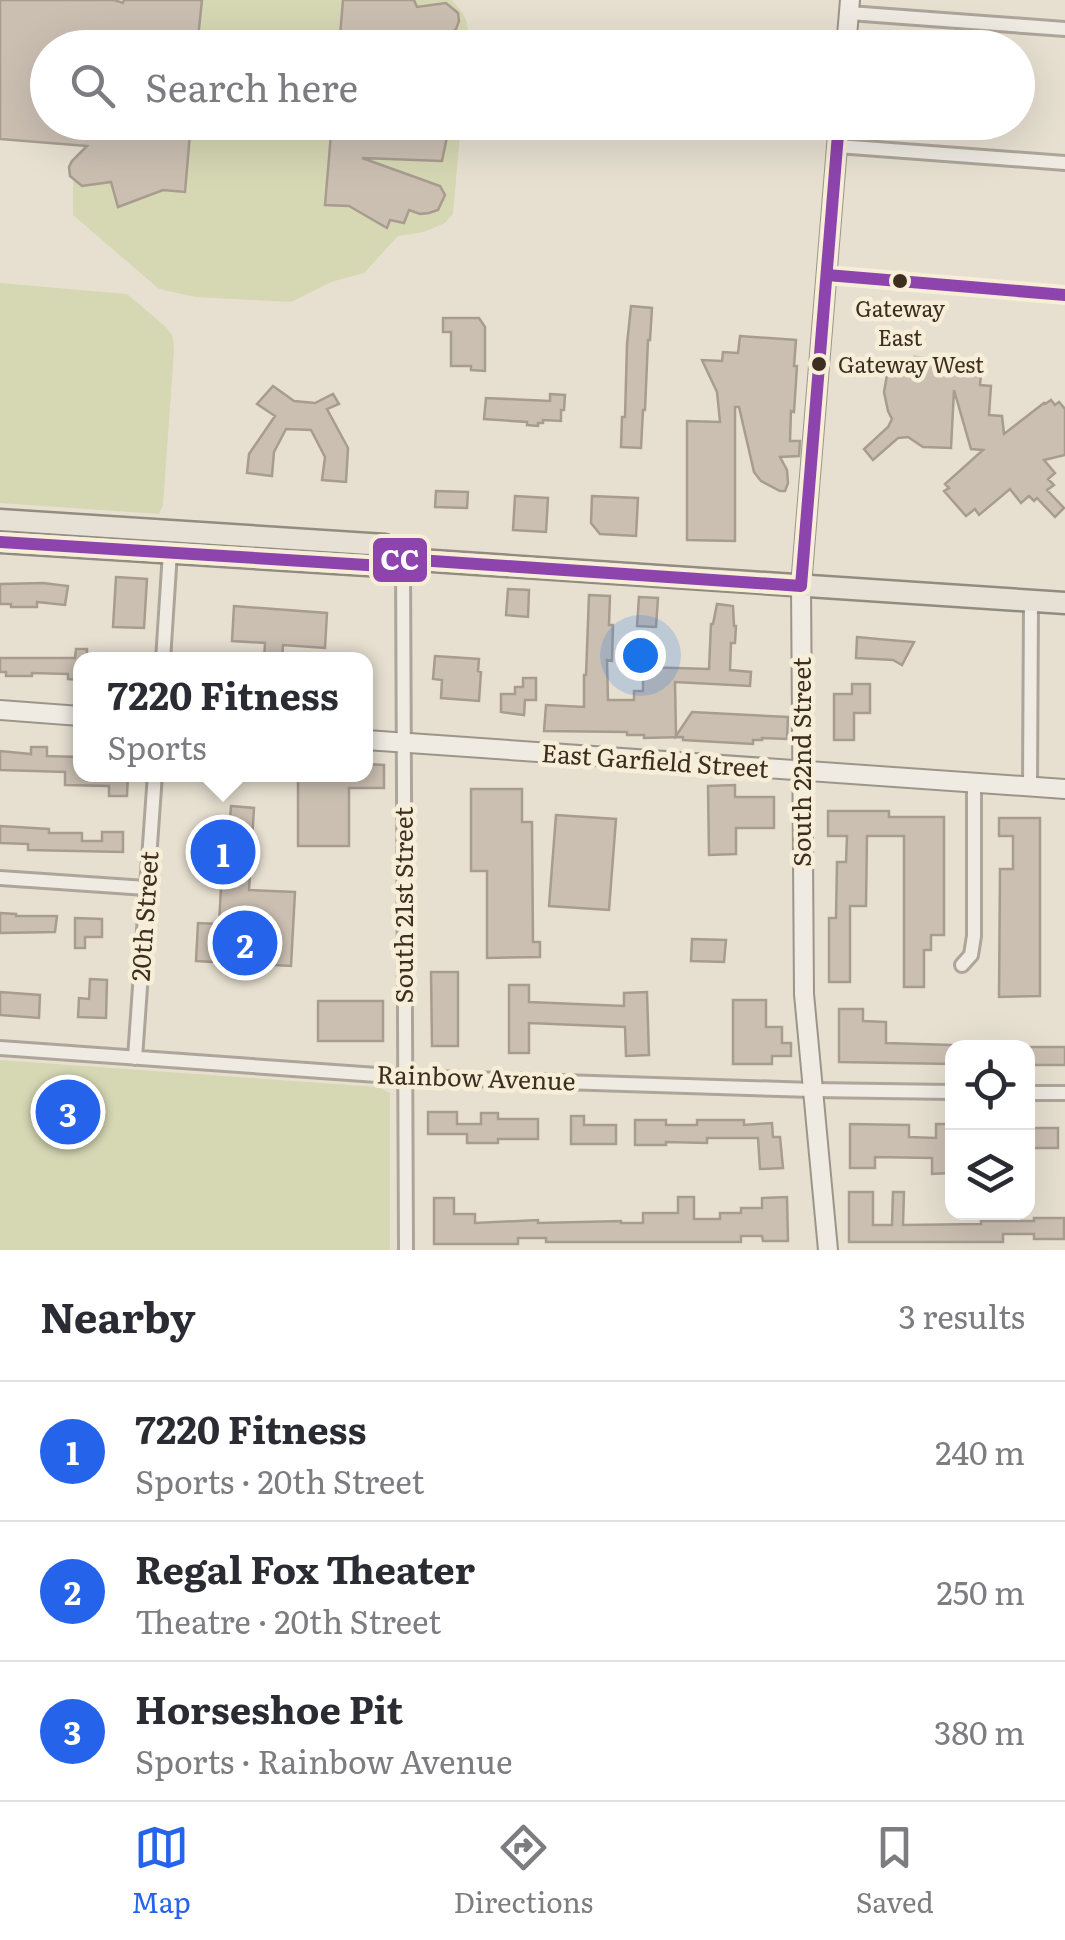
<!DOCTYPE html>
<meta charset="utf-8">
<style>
:root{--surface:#fff;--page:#f7f7f7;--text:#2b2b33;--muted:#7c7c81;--line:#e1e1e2;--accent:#2563eb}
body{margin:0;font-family:Literata,serif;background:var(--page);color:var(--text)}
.controls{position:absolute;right:30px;bottom:30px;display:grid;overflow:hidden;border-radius:20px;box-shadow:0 10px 40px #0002}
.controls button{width:90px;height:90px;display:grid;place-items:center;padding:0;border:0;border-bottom:2px solid var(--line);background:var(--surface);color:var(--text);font:50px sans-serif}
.you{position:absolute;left:640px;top:655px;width:35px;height:35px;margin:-25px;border:8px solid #fff;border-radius:50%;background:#1a73e8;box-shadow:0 0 0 15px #1a73e833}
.badge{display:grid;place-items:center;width:65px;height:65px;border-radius:50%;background:var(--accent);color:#fff;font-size:32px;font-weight:700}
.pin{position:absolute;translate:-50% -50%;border:5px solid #fff;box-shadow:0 2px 10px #0006}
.popup{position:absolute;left:73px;top:652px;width:300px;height:130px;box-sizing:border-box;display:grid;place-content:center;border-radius:20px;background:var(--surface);filter:drop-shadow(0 2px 8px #0005);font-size:32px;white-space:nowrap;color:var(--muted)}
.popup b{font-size:38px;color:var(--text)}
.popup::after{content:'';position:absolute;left:50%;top:100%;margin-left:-20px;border:20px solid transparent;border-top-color:var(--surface)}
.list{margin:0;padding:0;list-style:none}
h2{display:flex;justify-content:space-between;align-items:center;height:130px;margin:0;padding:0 40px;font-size:42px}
h2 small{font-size:32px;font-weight:400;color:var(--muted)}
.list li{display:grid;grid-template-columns:65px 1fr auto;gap:30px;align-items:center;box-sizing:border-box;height:140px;padding:0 40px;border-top:2px solid var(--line)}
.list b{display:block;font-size:38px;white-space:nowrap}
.list p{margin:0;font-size:32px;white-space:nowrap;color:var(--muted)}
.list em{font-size:32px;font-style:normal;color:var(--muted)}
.icon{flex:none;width:55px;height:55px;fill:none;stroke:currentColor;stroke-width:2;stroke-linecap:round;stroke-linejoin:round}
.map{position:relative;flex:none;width:1065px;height:1250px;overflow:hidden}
.search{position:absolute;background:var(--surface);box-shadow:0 10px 40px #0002;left:30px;right:30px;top:30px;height:110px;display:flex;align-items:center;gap:25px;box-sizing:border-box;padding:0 35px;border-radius:55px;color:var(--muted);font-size:38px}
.sheet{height:550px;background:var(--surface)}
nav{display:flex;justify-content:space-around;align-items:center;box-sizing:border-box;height:140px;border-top:2px solid var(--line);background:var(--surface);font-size:28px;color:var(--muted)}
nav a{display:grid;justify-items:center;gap:5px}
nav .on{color:var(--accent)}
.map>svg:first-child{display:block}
</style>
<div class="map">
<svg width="1065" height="1250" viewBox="0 0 1065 1250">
<rect width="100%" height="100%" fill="#e7e0d1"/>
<path fill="#d6d7b3" d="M80 0H452C467 16 470 26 468 47L110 48Z
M104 123H461L453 214 445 223 424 232 398 236 364 273 331 282 291 302 196 297 159 289 73 215V179L70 176 69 167 79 154 105 147Z
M0 283 127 294 166 327 173 337 174 351 163 505 159 514 0 503Z
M0 1060 378 1087 390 1093V1250H0Z"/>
<path fill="#cbbfb2" stroke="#a89c90" stroke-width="2.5" d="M0 0H114L123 3 124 0H202L197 48H48V122H191L185 192 163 190 118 207 111 182 82 186 70 176 69 167 72 161 87 146 0 139Z
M343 0H414L417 7 446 3 458 13 459 21 456 29 449 35 422 42 423 48H339Z
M332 122H450L442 161 362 158 440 186 445 195 438 210 429 213 420 214 409 210 404 223 390 220 387 228 349 206 325 205Z
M631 306 652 308 650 340H648L645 410H643L641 448 621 447 622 417H625L627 344Z
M443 318H479L485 327V371L471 370V366H451V332H443Z
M740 336 796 340 794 366H797L794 412 791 411 790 441H800L799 456 780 457 787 470 788 483 785 491H780L761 481 754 472 739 407H735V541L687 540V421L720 422 717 392 702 360 722 361 723 352 738 353Z
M915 357 982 364 980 385 991 386 989 415 1002 416 1004 434 1044 403 1045 404 1051 400 1055 405 1059 402 1065 409V455L1044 460 1055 473 1048 479 1054 485 1047 490 1064 508 1055 517 1037 498 1034 501 1029 496 1021 503 1010 489 979 515 975 509 966 516 944 491 949 488 945 484 983 450 971 449 954 390 951 448 923 447 908 437 898 438 873 460 864 449 888 427 892 419 888 411 884 392 889 364 895 365 896 359 915 361Z
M273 386 294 401 315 403 333 394 339 404 327 409 348 448 346 482 322 480 325 457 311 430 286 429 274 452 272 476 247 473 249 454 275 416 257 404Z
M550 394 565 395 564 410H561V421L543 420V423H538V426L527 425V422L484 419 486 398 550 401Z
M436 491 468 492 467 508 435 507Z
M515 496 548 498 546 532 513 530Z
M592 496 638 498 636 536 600 534 591 523Z
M116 577 147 579 144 628 113 627Z
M43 583 68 586 65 605 37 602V607H11V604H0V584Z
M508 589 529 590 528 617 506 615Z
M589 595 610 596 609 625H613L612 661 607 660 608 700H634V691H643V667L709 669 711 624H713L717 604 733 606 734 626H736L735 643H731L730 670 751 672 750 686 675 682 676 736 692 712 788 717 787 739 762 738V740H753V744L683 740V737L644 738V735H627V732L544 731 546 705 584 707V675H586Z
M639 597 658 598 656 627 637 626Z
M234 606 327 613 325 648 283 645 282 660H264L265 643 232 641Z
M857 637 878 639 914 642 902 665 893 660 856 658Z
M76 649H87V660H80V680L68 679V674L32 673V676H6V672H0V658H75Z
M435 656 479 659 478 671 481 672 479 701 441 698 442 680 433 679Z
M523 678H536V700H525L524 715 501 712V694H515V687H523Z
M852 684H870V713H854V740H834V694H852Z
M31 747H47V756L80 757V774H128L127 796H109V786L65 785V772L0 770V751L31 754Z
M366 764 384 765V788H349V846H298V774H366Z
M735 785V797H774V828H736V854L709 855 708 786Z
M471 789H522V822H532L533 942H540V957L487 958V871H471Z
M231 806 254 808 249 890 295 892 291 966 196 961 198 923 219 924 222 870 194 868 196 831 229 833Z
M828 811H889V817H944V935H931V950H924V987H904V836H867L866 906H850V982H829V918H836L837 862H846L847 836H828Z
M556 815 616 819 609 910 549 906Z
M999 818H1040V996L999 997 1000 869H1013V836H999Z
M0 826 49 829V833H82V841H102V832H123V852L28 850V844L0 843Z
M0 913 16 914V916H57L55 932 0 933Z
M75 918 102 919V937H85V948H75Z
M692 939 726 940 724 962 691 961Z
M431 972H458V1046H432Z
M90 979 107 980 106 1018 78 1017 79 998 89 999Z
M509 985H529V1002L624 1006V993L647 992 649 1055 626 1056 625 1027 529 1023V1053H509Z
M0 992 40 995 39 1018 0 1015Z
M733 1000H766V1027H782V1043H791V1056H772V1064H733Z
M318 1001H383V1041H318Z
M839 1009H863V1021L886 1022V1043L952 1045V1064L839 1062Z
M1028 1047H1065V1065H1028Z
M428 1112H457V1124H481V1113H498V1119H538V1139H498V1143H467V1134H428Z
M571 1116H584V1125H616V1144H571Z
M635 1120H666V1125H697V1120H744V1125L772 1123 773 1137H780L783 1168 760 1169 758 1138H707V1143L666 1142V1145H635Z
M850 1124 909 1125V1137L936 1138V1124H952V1144H949V1173L932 1174V1158L875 1157V1168H850Z
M1032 1128H1058V1148H1032Z
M849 1192H873V1225H892L893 1192H904L903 1225 981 1224V1221H1034V1218H1064V1239H1034V1234H1003V1242H849Z
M678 1197H694V1219H720V1213H741V1208H762V1198L787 1197 788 1241H763L762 1236H741V1242H546V1238H518V1244H434V1198H454V1214H475V1223L538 1220V1223L621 1221V1223H643V1213H678Z"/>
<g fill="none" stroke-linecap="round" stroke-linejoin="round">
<g stroke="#ada599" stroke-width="18">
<path id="street" d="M849 13 1065 29
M837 146 1065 163
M827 275 1065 295
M403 559 406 1250
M163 660 170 552
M1030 787 1031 601
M0 878 146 888
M962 965 971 955 974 936V783
M0 1048 405 1077 813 1090 952 1092
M135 1058 155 774
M1028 1093H1065"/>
</g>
<g stroke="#9c958a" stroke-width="22">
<path id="secondary" d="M846 48 850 0
M0 710 80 716
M366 740 1065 789
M828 1250 804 994 801 586 839 122"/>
</g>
<g stroke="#928b80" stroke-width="25">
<path id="primary" d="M0 520 385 545 403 559
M0 542 383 566 403 559 1065 603"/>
</g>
<use href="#street" stroke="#efebe3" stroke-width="12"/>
<use href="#secondary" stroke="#efebe3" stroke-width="18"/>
<use href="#primary" stroke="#e6e1d4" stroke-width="20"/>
<g stroke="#f7eed8" stroke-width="20">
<path id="bus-1" d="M827 275 1065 295
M0 542 383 566 403 559 801 586
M801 586 839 122"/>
</g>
<use href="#bus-1" stroke="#8e44ad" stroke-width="12"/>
</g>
<g fill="#3d2e20" stroke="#f7eed8" stroke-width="4">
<circle cx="900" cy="281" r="9"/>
<circle cx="819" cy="364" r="9"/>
</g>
<g text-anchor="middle" stroke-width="9" stroke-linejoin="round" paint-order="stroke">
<g font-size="22" fill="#3d2e20" stroke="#f7eed8">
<text x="900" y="317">Gateway<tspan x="900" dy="29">East</tspan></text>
<text x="838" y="373" text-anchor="start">Gateway West</text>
</g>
<g font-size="25" fill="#3d2e20" stroke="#f7eed8">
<text transform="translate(655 761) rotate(4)" y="9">East Garfield Street</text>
<text transform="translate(802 762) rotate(-90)" y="9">South 22nd Street</text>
<text transform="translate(404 905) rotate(-90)" y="9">South 21st Street</text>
<text transform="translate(145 916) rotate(-86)" y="9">20th Street</text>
<text transform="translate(476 1078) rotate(2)" y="9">Rainbow Avenue</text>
</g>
</g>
<rect stroke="#f7eed8" stroke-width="4" x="371" y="536" width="58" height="48" rx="10" fill="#8e44ad"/>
<g font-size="28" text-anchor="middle" font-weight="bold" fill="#fff">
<text x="400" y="570">CC</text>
</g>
</svg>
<div class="controls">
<button><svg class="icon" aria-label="locate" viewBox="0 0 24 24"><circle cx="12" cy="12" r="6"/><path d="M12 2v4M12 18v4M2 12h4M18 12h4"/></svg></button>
<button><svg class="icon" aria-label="layers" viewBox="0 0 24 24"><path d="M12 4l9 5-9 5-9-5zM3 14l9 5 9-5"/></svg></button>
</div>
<div class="you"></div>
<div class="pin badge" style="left:223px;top:852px">1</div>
<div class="popup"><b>7220 Fitness</b>Sports</div>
<div class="pin badge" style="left:245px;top:943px">2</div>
<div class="pin badge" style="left:68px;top:1112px">3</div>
<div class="search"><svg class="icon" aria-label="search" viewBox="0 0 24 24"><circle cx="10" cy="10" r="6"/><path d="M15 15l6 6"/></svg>Search here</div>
</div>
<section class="sheet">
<h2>Nearby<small>3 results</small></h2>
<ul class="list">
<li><span class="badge">1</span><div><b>7220 Fitness</b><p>Sports · 20th Street</p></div><em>240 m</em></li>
<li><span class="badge">2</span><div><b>Regal Fox Theater</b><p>Theatre · 20th Street</p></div><em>250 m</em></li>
<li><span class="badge">3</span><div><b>Horseshoe Pit</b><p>Sports · Rainbow Avenue</p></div><em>380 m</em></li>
</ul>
</section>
<nav>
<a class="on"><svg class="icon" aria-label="map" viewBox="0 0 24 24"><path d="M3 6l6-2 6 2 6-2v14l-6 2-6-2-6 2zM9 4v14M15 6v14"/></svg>Map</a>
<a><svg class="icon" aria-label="directions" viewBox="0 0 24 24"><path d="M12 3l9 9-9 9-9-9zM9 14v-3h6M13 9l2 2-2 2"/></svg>Directions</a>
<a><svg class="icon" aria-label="saved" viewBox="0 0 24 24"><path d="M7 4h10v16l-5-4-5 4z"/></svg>Saved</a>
</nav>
